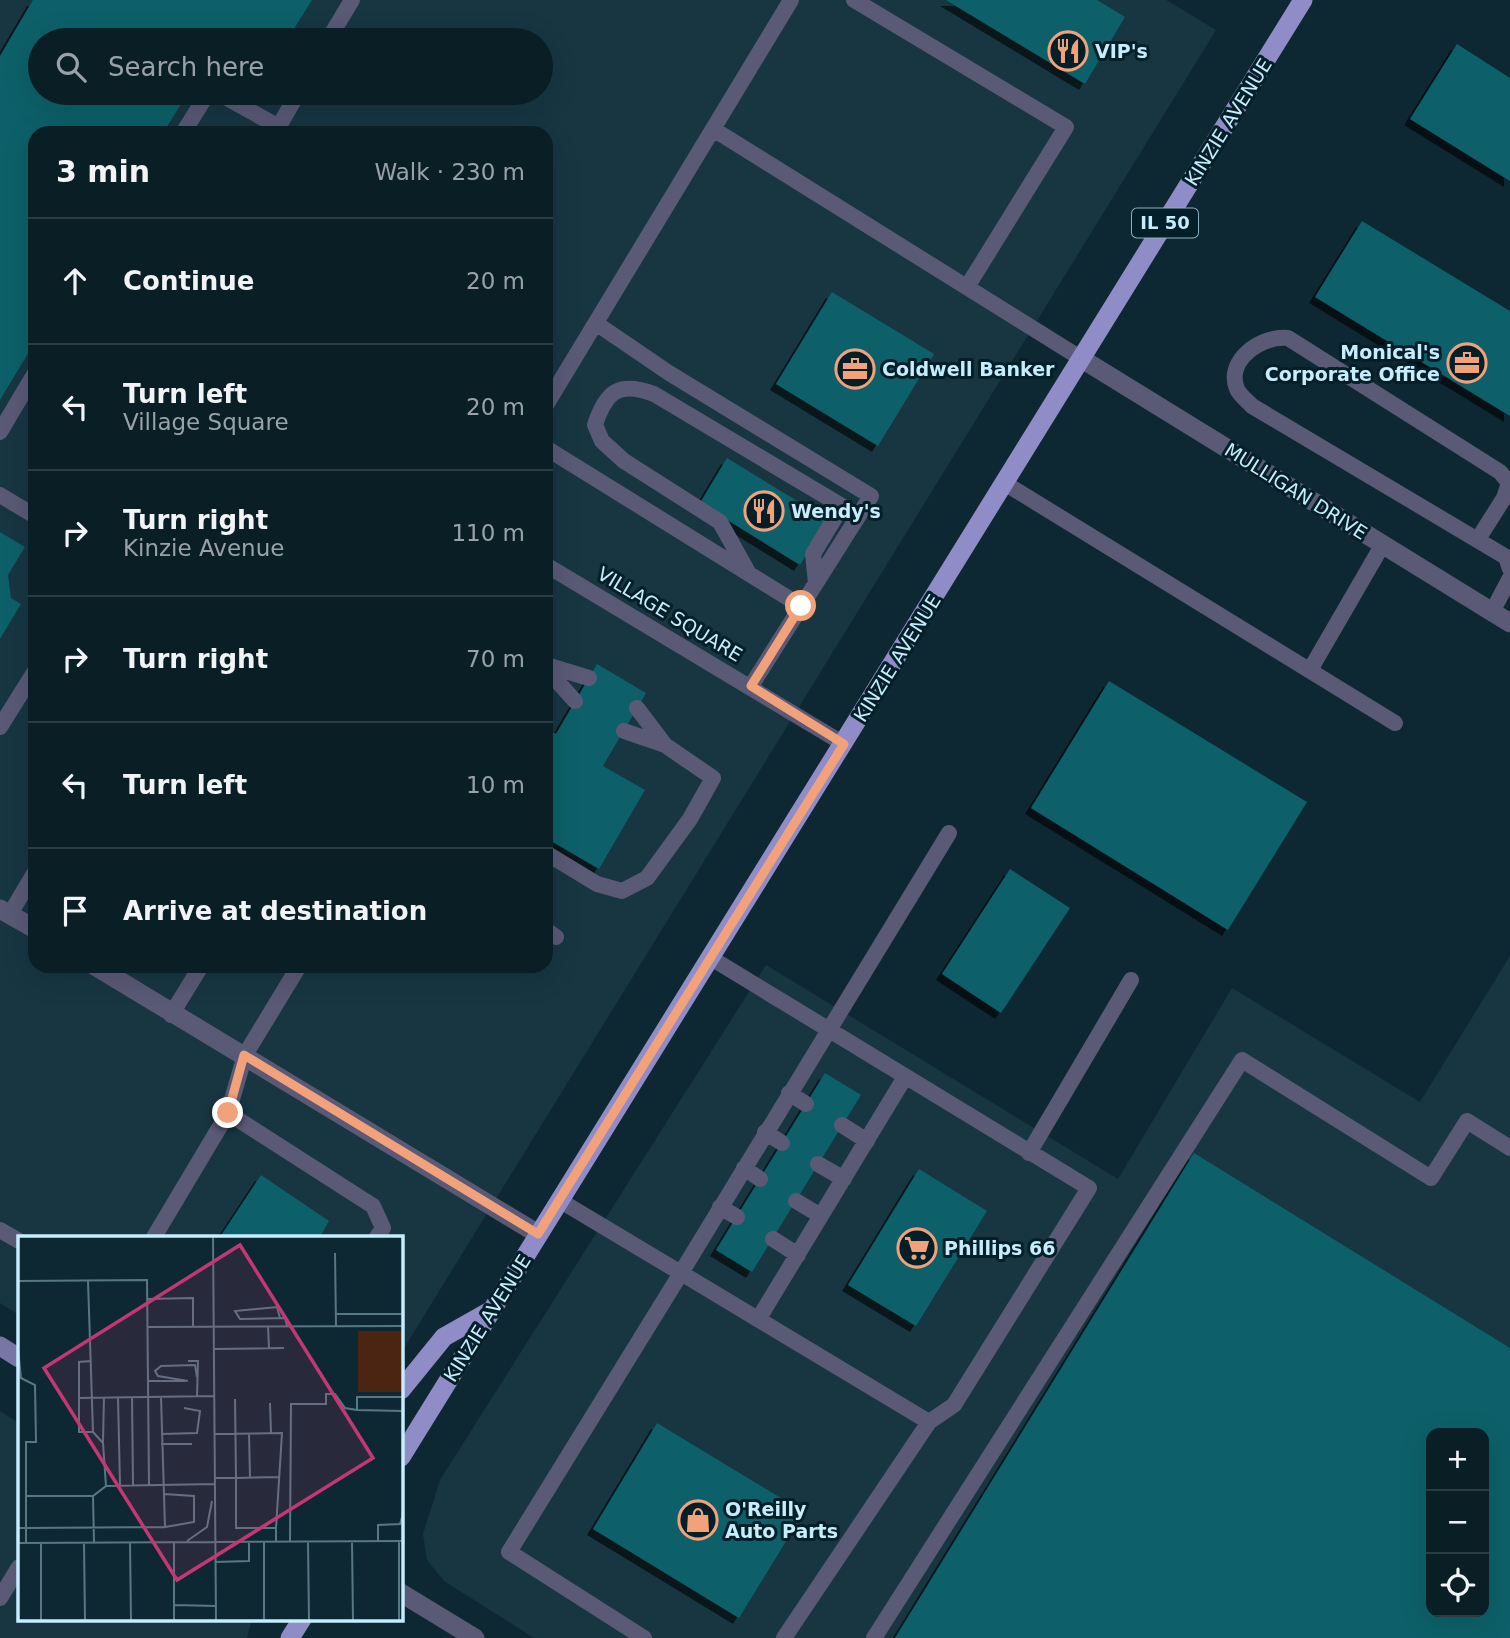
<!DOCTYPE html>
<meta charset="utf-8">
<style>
:root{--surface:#0a1e26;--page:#182b32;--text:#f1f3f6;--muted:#99a2a7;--line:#2a3c43}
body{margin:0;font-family:"DejaVu Sans",sans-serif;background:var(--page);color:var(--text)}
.controls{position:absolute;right:21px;bottom:21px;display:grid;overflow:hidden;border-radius:14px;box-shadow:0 7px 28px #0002}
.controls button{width:63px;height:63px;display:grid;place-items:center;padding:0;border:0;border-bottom:2px solid var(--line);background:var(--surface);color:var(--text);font:35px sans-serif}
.stop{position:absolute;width:21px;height:21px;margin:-16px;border:5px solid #f1a27b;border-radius:50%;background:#fff}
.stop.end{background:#f1a27b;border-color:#fff;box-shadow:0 2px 7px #0008}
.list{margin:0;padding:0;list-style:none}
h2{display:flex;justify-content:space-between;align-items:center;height:91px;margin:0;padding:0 28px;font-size:30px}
h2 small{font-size:23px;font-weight:400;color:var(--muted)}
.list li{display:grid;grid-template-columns:46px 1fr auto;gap:21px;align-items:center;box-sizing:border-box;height:126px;padding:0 28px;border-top:2px solid var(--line)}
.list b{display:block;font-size:26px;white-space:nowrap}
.list p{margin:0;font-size:23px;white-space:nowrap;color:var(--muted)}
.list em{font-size:23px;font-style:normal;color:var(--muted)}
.icon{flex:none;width:38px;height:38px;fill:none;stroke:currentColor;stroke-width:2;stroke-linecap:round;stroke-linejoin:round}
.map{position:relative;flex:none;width:1510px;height:1638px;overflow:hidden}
.search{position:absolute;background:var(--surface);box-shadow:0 7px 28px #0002;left:28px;top:28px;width:525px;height:77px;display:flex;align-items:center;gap:18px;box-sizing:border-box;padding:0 24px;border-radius:38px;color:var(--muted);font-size:26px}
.panel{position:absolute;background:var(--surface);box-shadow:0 7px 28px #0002;left:28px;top:126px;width:525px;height:847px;border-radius:21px}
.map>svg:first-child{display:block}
</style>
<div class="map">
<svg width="1510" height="1638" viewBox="0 0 1510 1638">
<defs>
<filter id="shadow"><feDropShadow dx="-6" dy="6" stdDeviation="0" flood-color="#0009"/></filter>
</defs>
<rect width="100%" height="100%" fill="#0e2833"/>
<path fill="#173642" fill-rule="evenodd" d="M0 0H1166L1216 30 401 1353V1237H19V1315L0 1303ZM40 40H541V93H40ZM35 133H546V966H35Z
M1510 956V1638H534L444 1581 427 1560 423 1534 440 1480 766 965 1118 1179 1232 988 1420 1102ZM1431 1433H1484V1612H1431Z
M0 1411 19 1423V1619H252L247 1638H0Z"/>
<path fill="#096069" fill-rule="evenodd" filter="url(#shadow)" d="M33 0H312L287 40H40V93H188L163 133H35V342L0 400V56Z
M946 0H1097L1125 17 1085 84Z
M1457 44 1510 78V181L1410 119Z
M1362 221 1510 311V416L1315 297Z
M832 292 934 354 878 446 776 384Z
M727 458 828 520 800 565 700 503Z
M0 532 25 547 8 575 11 598 21 604 0 639Z
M597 664 646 693 603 766 645 790 599 869 546 838V729L556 734Z
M1109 681 1307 802 1228 930 1031 808Z
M1010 869 1070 908 1001 1013 942 974Z
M825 1073 861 1095 752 1272 716 1250Z
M1194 1153 1510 1348V1638H895ZM1431 1433H1484V1612H1431Z
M919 1169 987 1211 916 1326 848 1285Z
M261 1175 329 1221 320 1237H220Z
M657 1423 804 1512 739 1618 593 1529Z"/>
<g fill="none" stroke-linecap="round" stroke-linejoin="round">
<path stroke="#5a5976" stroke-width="16" d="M854 0 1066 127 967 287
M328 40 352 0
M218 93 279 127
M713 129 1082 359
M183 133 208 93
M275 133 298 93
M597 324 669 373 871 496 751 686
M546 405 791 0
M0 432 35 373
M546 448 801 606
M1006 484 1395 723
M0 495 35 516
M1478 539 1504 498 1509 483 1500 472 1288 338C1262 335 1225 360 1237 389 1240 396 1248 401 1252 406L1506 557 1510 569
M546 565 844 744
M749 574 720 522 624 461 602 441 595 425C606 391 619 381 654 394L842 506 813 554 816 583
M1492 612 1510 578
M546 665 589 678
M546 669 575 701
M1310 670 1383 544
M637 708 665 745
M0 727 35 671
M546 853 597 884 622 891 647 878 690 819 713 778 665 745 624 731
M10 914 35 872
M546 930 556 937
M711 958 1089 1188 954 1405 929 1422 784 1638
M171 1015 201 966
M789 1093 806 1104
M228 1113 373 1206 383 1228 377 1237
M842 1125 867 1141
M765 1132 782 1143
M1029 1153 1131 980
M818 1164 844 1179
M744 1168 760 1179
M559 1200 681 1273 949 833
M796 1201 821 1216
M720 1207 737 1217
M0 1230 19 1241
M154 1237 228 1113 245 1055 299 966
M773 1239 798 1255
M759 1318 905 1077
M0 1598 19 1567
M644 1638 509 1552 681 1273 929 1422
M874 1638 1242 1060 1431 1178 1467 1121 1510 1148"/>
<path stroke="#5a5976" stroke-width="19" d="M1082 359 1510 623
M0 909 35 929
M95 966 538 1234"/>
<path stroke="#5a5976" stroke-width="19" d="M401 1593 475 1638"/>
<path stroke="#7876a4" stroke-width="19" d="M0 1346 19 1358"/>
<path stroke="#908cc7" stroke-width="19" d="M401 1390 444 1337 490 1311
M401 1457 1303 0
M290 1638 302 1619"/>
</g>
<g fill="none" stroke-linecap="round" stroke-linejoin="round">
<path stroke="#f1a27b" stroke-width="9" d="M228 1113 244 1055 538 1234 844 744 751 686 801 606"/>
</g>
<defs>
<g id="restaurant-ring" transform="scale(2.0125)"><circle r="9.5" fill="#051f29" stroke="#f1a27b" stroke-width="1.5"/><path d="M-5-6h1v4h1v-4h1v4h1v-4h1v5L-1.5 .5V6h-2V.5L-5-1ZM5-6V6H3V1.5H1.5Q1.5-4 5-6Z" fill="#f1a27b"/></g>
<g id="office-ring" transform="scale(2.0125)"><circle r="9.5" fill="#051f29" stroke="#f1a27b" stroke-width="1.5"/><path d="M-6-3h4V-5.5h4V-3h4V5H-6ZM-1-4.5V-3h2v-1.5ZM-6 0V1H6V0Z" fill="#f1a27b"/></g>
<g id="supermarket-ring" transform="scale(2.0125)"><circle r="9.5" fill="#051f29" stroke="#f1a27b" stroke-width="1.5"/><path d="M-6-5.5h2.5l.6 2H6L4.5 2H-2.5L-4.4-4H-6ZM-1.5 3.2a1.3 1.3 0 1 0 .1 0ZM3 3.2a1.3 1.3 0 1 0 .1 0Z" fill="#f1a27b"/></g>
<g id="shop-ring" transform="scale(2.0125)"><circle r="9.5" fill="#051f29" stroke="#f1a27b" stroke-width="1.5"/><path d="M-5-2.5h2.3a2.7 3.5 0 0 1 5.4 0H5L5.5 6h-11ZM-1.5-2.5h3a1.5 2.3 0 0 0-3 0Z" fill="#f1a27b"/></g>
</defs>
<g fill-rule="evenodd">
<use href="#restaurant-ring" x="1068" y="51"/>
<use href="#office-ring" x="1467" y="363"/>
<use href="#office-ring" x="855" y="369"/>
<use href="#restaurant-ring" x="764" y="511"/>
<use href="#supermarket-ring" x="917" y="1248"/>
<use href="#shop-ring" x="698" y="1520"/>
</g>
<g text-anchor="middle" stroke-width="6" stroke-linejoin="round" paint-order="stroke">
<rect fill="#051f29" stroke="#8cafbe" stroke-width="2" x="1132" y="208.5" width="66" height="29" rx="5"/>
<g font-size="18" font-weight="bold" fill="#c6edfe">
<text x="1165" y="229">IL 50</text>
</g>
<g font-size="19" font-weight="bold" fill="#c6edfe" stroke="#051f29" text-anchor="start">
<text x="1095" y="58">VIP's</text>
<text x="1440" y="359" text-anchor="end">Monical's<tspan x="1440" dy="22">Corporate Office</tspan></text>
<text x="882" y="376">Coldwell Banker</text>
<text x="791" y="518">Wendy's</text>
<text x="944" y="1255">Phillips 66</text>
<text x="725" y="1516">O'Reilly<tspan x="725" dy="22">Auto Parts</tspan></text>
</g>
<g font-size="19" fill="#c6edfe" stroke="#051f29">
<text transform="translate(1228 122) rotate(-58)" y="7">KINZIE AVENUE</text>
<text transform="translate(1296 491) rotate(32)" y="7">MULLIGAN DRIVE</text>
<text transform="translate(670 614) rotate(31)" y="7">VILLAGE SQUARE</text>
<text transform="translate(897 658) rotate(-58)" y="7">KINZIE AVENUE</text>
<text transform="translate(487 1318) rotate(-58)" y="7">KINZIE AVENUE</text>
</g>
</g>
<g transform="translate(18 1236)">
<rect width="385" height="385" fill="#0e2833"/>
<path d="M340 95H385V156H340Z" fill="#4b2511"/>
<path fill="none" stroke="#587784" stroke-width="2" d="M195 0 198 385M317 17 318 90M0 45 129 44 131 249M70 45 75 196 85 207 88 250 75 260 76 306M129 63 175 62V90M318 78H385M262 82 259 71 217 75 222 83 267 82 269 90M250 90 251 112M129 91 385 90M0 112 3 142 17 149 18 206H8V292L147 291M196 113 266 112M73 125 61 126V196H75M170 125H180L179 160M130 145H167M170 145 140 140 137 135 143 130 177 129 179 141M100 161 102 249M114 161 115 249M143 161 147 291 176 286V260L146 258M385 161H339V174L385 175M61 162 196 160M252 167 253 198M143 198 179 197 182 175 166 172M196 198 264 197 258 292M231 198 232 241M85 206 86 161M143 208H174M196 242H218L217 163M88 250 196 248M8 260H75M0 292H8V307M169 305 189 291 194 265M246 305V385M258 305V292H218V242L262 241M272 305 273 168H308V158H317L327 172 339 174M290 305 291 385M334 305 335 385M360 305V289L382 288 385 278M381 305V385M112 306 113 385M156 306V385M197 306 385 305M0 307 197 306M23 307V385M66 307 67 385M197 326 231 325V306M156 369 198 370"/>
<path fill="#c33873" fill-opacity="0.15" stroke="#c33873" stroke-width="3.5" d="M222 9 355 222 159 344 26 132Z"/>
<rect width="385" height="385" fill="none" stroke="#c6edfe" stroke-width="3.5"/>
</g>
</svg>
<div class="controls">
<button>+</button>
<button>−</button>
<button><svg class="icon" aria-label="locate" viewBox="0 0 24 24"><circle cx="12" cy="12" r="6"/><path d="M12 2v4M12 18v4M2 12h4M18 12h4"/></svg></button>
</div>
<div class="stop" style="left:801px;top:606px"></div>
<div class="stop end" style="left:228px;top:1113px"></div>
<div class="search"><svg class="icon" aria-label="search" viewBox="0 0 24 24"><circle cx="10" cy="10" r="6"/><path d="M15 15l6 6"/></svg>Search here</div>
<section class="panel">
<h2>3 min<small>Walk · 230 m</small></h2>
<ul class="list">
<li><svg class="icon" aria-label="ahead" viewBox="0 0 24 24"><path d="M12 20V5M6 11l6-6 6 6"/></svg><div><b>Continue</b></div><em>20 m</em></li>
<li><svg class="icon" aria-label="left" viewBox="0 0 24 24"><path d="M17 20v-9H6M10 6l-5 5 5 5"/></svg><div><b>Turn left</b><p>Village Square</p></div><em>20 m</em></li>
<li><svg class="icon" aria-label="right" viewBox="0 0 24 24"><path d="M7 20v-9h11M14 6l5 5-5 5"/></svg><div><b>Turn right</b><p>Kinzie Avenue</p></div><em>110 m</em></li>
<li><svg class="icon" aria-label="right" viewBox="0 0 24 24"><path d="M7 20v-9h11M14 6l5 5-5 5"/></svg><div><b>Turn right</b></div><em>70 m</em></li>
<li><svg class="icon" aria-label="left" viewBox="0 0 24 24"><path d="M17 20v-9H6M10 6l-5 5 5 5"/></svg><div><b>Turn left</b></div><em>10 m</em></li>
<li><svg class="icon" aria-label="arrive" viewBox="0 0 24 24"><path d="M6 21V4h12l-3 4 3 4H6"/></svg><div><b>Arrive at destination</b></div></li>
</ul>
</section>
</div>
